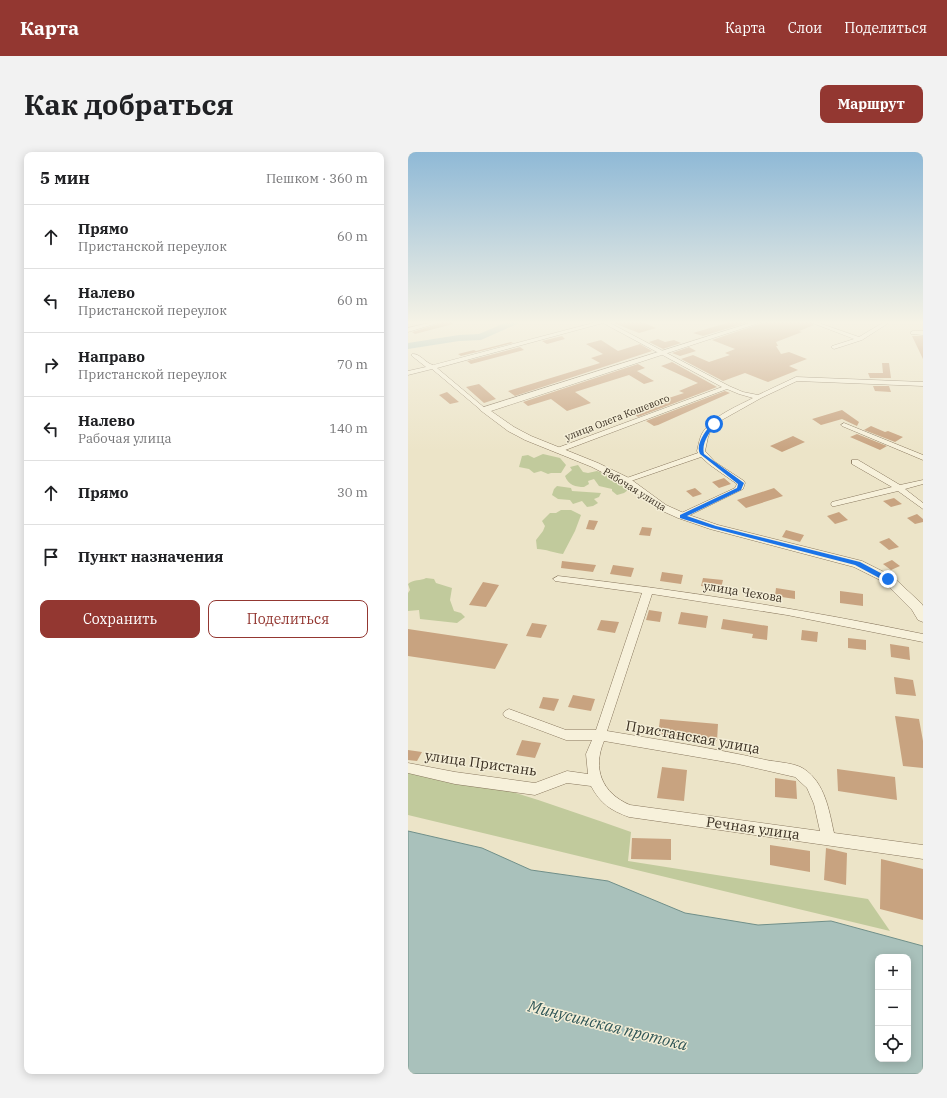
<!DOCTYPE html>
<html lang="ru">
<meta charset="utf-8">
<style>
:root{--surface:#fff;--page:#f2f2f2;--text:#202124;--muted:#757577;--line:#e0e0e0;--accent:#933731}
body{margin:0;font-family:"IBM Plex Serif",serif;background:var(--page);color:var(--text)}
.controls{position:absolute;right:12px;bottom:12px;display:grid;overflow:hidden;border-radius:8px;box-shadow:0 2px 10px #0003}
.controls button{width:36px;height:36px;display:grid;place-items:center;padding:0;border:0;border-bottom:1px solid var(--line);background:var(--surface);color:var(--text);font:20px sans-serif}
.stop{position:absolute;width:12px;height:12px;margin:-9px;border:3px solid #1a73e8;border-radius:50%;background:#fff}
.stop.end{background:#1a73e8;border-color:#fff;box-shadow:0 1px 4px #0008}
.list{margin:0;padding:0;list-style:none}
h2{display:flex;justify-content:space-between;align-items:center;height:52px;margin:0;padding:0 16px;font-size:17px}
h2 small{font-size:13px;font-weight:400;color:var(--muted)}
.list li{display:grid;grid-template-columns:26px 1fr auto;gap:12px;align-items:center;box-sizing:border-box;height:64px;padding:0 16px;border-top:1px solid var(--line)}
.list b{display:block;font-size:15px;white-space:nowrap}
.list p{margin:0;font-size:13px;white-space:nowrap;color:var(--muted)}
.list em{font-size:13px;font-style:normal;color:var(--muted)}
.actions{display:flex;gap:8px;padding:12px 16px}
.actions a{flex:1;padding:9px 0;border:1px solid var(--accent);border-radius:8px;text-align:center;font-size:14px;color:var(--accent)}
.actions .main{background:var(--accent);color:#fff}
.icon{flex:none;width:22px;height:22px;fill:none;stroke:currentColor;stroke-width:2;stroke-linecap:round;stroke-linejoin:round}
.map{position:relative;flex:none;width:515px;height:922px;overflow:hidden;border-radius:8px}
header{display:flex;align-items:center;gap:24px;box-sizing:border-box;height:56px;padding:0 20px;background:var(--accent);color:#fff}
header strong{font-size:19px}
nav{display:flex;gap:22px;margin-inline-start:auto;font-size:14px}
.intro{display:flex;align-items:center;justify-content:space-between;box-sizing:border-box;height:96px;padding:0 24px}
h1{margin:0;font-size:28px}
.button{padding:10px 18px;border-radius:8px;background:var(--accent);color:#fff;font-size:14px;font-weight:700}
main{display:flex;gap:24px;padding:0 24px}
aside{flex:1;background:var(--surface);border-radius:8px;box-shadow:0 2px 10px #0003}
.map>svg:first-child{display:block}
</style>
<header>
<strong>Карта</strong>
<nav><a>Карта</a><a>Слои</a><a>Поделиться</a></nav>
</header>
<div class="intro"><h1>Как добраться</h1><a class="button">Маршрут</a></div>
<main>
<aside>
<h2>5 мин<small>Пешком · 360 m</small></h2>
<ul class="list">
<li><svg class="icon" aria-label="ahead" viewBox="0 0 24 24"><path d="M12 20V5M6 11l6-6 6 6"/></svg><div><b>Прямо</b><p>Пристанской переулок</p></div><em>60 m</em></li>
<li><svg class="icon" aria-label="left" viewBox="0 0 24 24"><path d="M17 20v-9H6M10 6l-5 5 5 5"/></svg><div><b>Налево</b><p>Пристанской переулок</p></div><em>60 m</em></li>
<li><svg class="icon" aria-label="right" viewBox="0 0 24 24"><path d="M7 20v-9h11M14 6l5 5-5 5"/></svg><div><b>Направо</b><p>Пристанской переулок</p></div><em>70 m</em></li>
<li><svg class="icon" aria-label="left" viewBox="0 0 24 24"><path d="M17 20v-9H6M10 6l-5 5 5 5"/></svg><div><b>Налево</b><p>Рабочая улица</p></div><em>140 m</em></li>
<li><svg class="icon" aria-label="ahead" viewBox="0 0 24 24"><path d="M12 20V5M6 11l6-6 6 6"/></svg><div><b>Прямо</b></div><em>30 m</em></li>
<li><svg class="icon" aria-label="arrive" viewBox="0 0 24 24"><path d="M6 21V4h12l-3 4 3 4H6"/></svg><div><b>Пункт назначения</b></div></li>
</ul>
<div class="actions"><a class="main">Сохранить</a><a>Поделиться</a></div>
</aside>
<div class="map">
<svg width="515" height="922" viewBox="0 0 515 922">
<rect width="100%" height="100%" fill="#ece4c8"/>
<path fill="#c1ca9c" d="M135 302 152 306 158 313 153 321H143L140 322 133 319 126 321 121 317 111 315 114 304 120 303 126 306Z
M170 313 175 320 180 321 189 319 195 321 220 338 216 341 209 343 204 339V337L191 334 186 327 180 329 181 332 176 335C168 335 160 333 157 324L164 318 162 315Z
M149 334 163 336 164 339 193 341 191 345 186 347 190 351 185 354 179 355 174 349 165 352 162 348 150 347 144 343 146 337Z
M153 358H163L173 363 167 379 155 402C146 401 138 397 129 397L128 388 135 379 137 374 134 369 142 361H148Z
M18 426 26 427 28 431 44 436 42 448 46 459 53 461 57 465 49 471 12 467 11 458 0 459V441L2 438 0 432C5 427 13 429 18 426Z
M0 614C76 627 150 655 223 680L220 709 460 747 482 779 0 663Z"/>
<path fill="#a9c1bb" stroke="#708f89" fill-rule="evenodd" d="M0 679 74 696 123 718 200 729 277 761 350 773 423 769 515 794V922H0ZM470 805H500V907H470Z"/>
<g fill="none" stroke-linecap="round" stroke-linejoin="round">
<path fill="#a9c1bb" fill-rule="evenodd" d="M99 170H111L109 172 73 188 51 189 0 197V191L51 183 71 182Z"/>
</g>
<path fill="#c8a380" d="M34 170H45V172L7 182 4 180 33 171Z
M203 170H234L248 176 231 181Z
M322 170H341L295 184 285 181Z
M355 170H401L406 173 391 179 394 180 368 190 370 194H368L373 202 381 200 399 207 381 214 390 218 360 230 337 221 315 229 273 207 285 203 301 210 322 203 317 201 327 197 304 188 354 171Z
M154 184 157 187 139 192 134 189Z
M504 184H515V207Z
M250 187 257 190 266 188 273 191 255 197 241 190Z
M193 188 210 199 232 192 244 199 107 244 100 239 192 211 183 206 195 202 178 192Z
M103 190 105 191 53 204 50 202 66 198 68 199Z
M112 195 116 198 63 212 59 209Z
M281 195 288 199 272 204 264 201Z
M264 210 309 235 230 265 221 259 276 241 271 239 290 231 253 214Z
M474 211H481L483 226H462L460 221H475Z
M230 212 237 216 229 219 246 229 236 232 221 223 167 240 183 251 159 259 143 247 120 254 115 250Z
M71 232 88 247 76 251 58 235Z
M465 234H481L483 240 467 239Z
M317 239 322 241 250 273 246 274 238 269Z
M39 240 51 250 42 252 31 243Z
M434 258 451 270 449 274 434 267 413 273 404 267Z
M463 274 477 280 480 279 495 285 487 290 456 278Z
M449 282 479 294 472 298 442 285Z
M385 284 397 290 374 300 362 294Z
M316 326 323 332 311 336 304 330Z
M287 336 294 342 285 345 278 339Z
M366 336 375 344 338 356 329 348Z
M486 346 494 352 483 355 475 349Z
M431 360 440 368 427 372 419 364Z
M509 362 515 367V370L507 372 499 366Z
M181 368 190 369 186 378 178 377Z
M234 375 244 376 242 384 231 383Z
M378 378 396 383 392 390 374 385Z
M481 386 491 395 481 398 471 390Z
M484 408 492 414 483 418 475 412Z
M154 409 188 413 185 420 153 416Z
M205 413 226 416 223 425 202 422Z
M254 420 275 423 273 432 252 429Z
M295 426 315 428 313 436 293 434Z
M75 430 91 433 78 455 61 453Z
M368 436 387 439V447L367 444Z
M432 439 455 442V454L432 451Z
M241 458 254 460 252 470 238 468Z
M273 460 300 464 298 476 270 472Z
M315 467 360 474 359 488 344 486 345 482 313 477Z
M193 468 211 470 207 481 189 478Z
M124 471 139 473 133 486 118 484Z
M0 477 100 492 87 517 0 504Z
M394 478 410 480 409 490 393 488Z
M440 486 458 488V498L440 496Z
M482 492 501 495 502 508 483 505Z
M486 525 505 528 508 544 488 542Z
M165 543 187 547 183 559 160 555Z
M135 545 151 547 146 559 131 556Z
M487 564 511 567 515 589V616L495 614Z
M252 567 310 572 309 589 250 584Z
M114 588 133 591 127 606 108 603Z
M0 598 14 600 9 609 0 608Z
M254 615 279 618 276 649 249 646Z
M429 617 487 625 489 648 430 639Z
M367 626 388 629 389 647 367 645Z
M224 686 263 687V708L223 707Z
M362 693 402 699V720L362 713Z
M418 696 439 701 438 733 416 728Z
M473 707 515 717V768L472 757Z"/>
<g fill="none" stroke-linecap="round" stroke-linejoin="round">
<g stroke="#88775e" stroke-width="1">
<path id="minor" d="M25 170H33L0 180V176Z
M189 170H200L321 234 335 240 350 243 388 225 515 230V234L389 229 353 246 312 269 303 278 300 285 297 299 307 310 336 329 337 331 335 337 274 367 270 364 271 362 327 336 329 332 302 313 293 305 220 330H217L213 328 290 301 289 299C291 291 292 282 298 276 309 262 330 254 345 246L331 242 319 237 152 300H149V296L314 235 195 171 29 216 78 257V259H74L24 217 0 223V219L18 215 4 204V202C12 201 17 211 25 213Z
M402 170H408L451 185 476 170H482L454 188 426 197 423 195 424 194 446 187Z
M505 179H515V183L503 182V180Z
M436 271 515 303V308L434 274 433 273Z
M444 308H450L492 333 515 328V332L497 337 515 351V357L490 339 427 354H424L423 352 424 350 484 335 444 312Z
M150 424C273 438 394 457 515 482V490L379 463 244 442 199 579C252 588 305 596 358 608 368 610 388 611 396 617 417 631 421 658 426 681L515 693V707L221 665C202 658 193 652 183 634L159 631 127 643 47 632 0 621V611L47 620 127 631 159 619 180 622 178 602 184 588H158L97 565 95 562 97 559 101 557 158 578H188L234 441 147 429 145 427ZM196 589 330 612 387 625 399 636 406 652 412 679 222 653C194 641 184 617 196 589Z"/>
</g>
<g stroke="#88775e" stroke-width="1">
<path id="tertiary" d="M345 170H354L83 259 106 275 123 284 190 311 221 326 258 353 278 362 310 373 454 409 484 424 514 452 515 454V470L510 468 504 458 476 430 446 415 302 377 270 366 250 357 213 330 184 315 117 288 100 279 72 258 73 256Z"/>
</g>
<use href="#minor" fill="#f7f1db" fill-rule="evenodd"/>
<use href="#tertiary" fill="#f7f1db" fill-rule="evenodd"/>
</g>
<linearGradient id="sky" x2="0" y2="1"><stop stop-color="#8fb9d6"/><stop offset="0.57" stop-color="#f6f3e6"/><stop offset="1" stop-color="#f6f3e6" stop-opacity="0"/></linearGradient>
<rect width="515" height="299" fill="url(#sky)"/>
<path fill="#1a73e8" d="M304 271 308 272C302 280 293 291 296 302L336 331 333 338 279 364 308 374 452 410 482 426V429H477L447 413 304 376 272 366V363L329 336 330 332 292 302C287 292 298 279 304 271Z"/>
<g text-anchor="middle" stroke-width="3" stroke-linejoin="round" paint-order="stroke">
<g font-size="10" fill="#392e21" stroke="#f4eed7">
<text transform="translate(209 265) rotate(-21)" y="4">улица Олега Кошевого</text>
<text transform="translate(227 337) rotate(32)" y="4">Рабочая улица</text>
</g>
<g font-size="12" fill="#392e21" stroke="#f4eed7">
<text transform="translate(335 440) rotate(9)" y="4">улица Чехова</text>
</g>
<g font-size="14" fill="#392e21" stroke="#f4eed7">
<text transform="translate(285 585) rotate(10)" y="5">Пристанская улица</text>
<text transform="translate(73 611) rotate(8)" y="5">улица Пристань</text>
<text transform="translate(345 676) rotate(8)" y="5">Речная улица</text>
</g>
<g font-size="16" font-style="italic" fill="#315758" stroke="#f4eed7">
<text transform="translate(200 873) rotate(14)" y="6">Минусинская протока</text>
</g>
</g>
</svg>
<div class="controls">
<button>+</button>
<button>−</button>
<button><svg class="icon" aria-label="locate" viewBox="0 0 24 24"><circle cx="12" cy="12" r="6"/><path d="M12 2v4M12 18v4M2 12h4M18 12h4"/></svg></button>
</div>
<div class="stop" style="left:306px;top:272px"></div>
<div class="stop end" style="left:480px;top:427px"></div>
</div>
</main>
